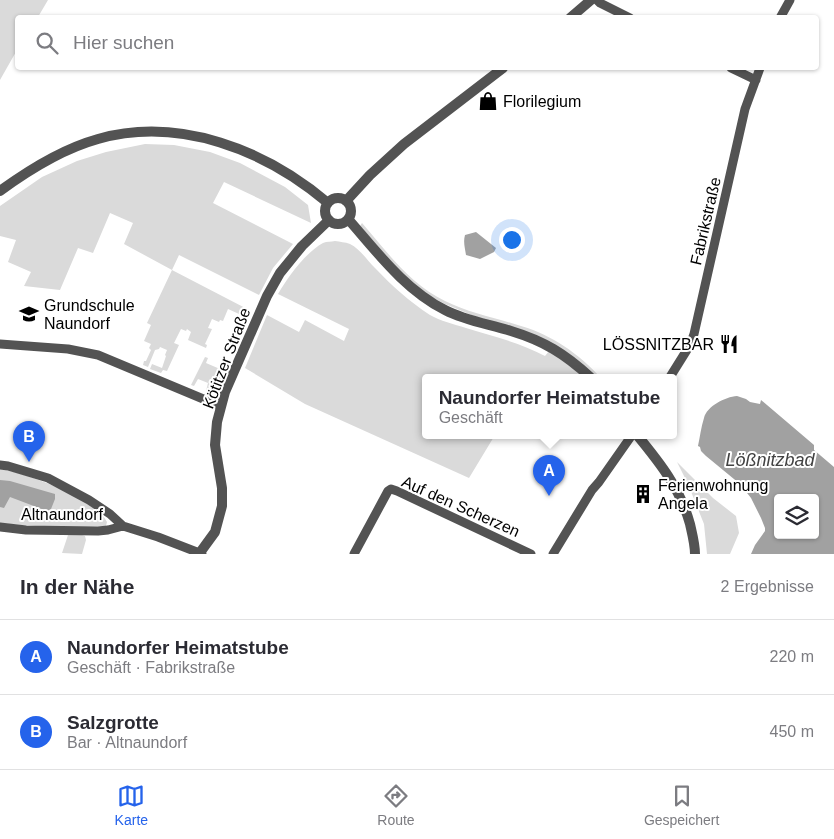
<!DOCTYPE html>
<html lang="de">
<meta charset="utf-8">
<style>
:root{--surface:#fff;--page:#f2f2f3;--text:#2b2b33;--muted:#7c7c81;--line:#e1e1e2;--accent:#2563eb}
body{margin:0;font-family:Arial,sans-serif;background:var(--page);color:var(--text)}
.controls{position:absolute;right:15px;bottom:15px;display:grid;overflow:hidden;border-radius:5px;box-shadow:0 1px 4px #0004}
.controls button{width:45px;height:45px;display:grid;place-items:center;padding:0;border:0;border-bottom:1px solid var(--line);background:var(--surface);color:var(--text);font:25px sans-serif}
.you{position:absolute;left:511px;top:239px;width:18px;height:18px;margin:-12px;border:4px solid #fff;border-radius:50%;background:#1a73e8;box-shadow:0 0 0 8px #1a73e833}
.badge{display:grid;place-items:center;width:32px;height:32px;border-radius:50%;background:var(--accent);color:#fff;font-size:16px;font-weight:700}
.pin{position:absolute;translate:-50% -41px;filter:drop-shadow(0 1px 2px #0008)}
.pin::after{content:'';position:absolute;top:26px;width:18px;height:15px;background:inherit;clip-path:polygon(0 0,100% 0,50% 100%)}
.popup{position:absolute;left:422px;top:374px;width:255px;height:65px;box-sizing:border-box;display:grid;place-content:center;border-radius:5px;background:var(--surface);filter:drop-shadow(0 1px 4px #0005);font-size:16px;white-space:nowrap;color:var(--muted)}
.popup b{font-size:19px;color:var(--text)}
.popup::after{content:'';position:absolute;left:50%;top:100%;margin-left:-10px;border:10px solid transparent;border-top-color:var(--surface)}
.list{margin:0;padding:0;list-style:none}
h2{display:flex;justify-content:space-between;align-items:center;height:65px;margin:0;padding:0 20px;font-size:21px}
h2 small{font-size:16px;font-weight:400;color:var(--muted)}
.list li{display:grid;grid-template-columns:32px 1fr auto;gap:15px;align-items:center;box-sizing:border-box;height:75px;padding:0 20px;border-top:1px solid var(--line)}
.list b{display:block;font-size:19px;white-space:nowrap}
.list p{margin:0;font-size:16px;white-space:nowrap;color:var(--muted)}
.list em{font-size:16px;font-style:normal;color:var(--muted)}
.icon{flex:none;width:28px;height:28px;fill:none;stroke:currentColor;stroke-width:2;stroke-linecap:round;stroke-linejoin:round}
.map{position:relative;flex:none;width:834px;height:554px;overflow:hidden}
.search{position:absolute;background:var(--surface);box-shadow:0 1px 4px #0004;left:15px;right:15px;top:15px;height:55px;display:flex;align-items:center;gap:12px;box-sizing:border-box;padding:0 18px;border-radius:5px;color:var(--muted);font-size:19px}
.sheet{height:215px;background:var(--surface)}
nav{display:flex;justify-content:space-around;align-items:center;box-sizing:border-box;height:70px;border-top:1px solid var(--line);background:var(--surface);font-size:14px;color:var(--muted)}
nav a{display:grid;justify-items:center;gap:2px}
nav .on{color:var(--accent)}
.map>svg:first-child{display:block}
</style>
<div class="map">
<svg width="834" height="554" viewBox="0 0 834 554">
<rect width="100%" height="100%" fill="#fff"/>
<path fill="#dadada" d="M0 0H48L38 17 18 18 17 50 0 80Z
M145 144 174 145 210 152 240 163 285 187 308 205 311 223 224 182 213 203 293 244 273 268 259 295 179 255 172 270 251 311 248 318 228 309 223 321 220 320 219 322 212 319 208 328 212 329 205 344 207 345 206 348 188 340 191 332 187 329 186 331 181 329 174 343 179 345 167 371 163 370 161 373 150 369 152 364 162 368 166 356 165 355 167 350 160 347 159 349 155 350 148 367 143 365 144 361H146L151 350 149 348 151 344 144 341 151 325 147 323 172 270 124 244 133 223 110 213 93 253 78 248 60 290 24 286 31 272 8 262 16 240 0 236V206L42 177 77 161 106 152Z
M362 223C387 252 410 284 445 301 469 313 496 318 521 326 552 335 579 354 600 377H596L575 358 445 304 428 295 400 271 360 226Z
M335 241C340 242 345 242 350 244 360 249 367 260 375 268 391 285 410 302 430 315 440 321 454 324 466 328 492 336 521 343 545 356L549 351 561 358 583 377H425V435H495L469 478 305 404 245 368 267 315 299 332 305 320 344 341 349 329 278 294C288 277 305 253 323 243 327 241 331 242 335 241Z
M205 357 208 358 206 363 220 369 226 368 216 393H211L206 391 208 383 198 379 194 386 191 385Z
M677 462 713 498 736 516 739 533 730 554H707L704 524 688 484Z
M0 469C26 473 95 498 107 522L106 526C70 528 35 527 0 523Z
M68 535H82L85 536 86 540 82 554 62 553Z"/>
<path fill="#a1a1a1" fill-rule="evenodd" d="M476 232 496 248 494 252 480 259 466 255C465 248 463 242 465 235Z
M737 396 746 399 750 402 760 404 761 400 814 445V450L834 467V554H751L755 545 765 531V528L761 518 751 498 740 484 706 456 701 451 700 447 698 446C700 437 701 427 704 418 707 406 725 397 737 396ZM778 498H815V535H778Z
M0 480 10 481 55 494V499L51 509 47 511 10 497 4 508 0 507Z"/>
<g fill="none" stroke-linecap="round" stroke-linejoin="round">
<path stroke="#535353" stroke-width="9" d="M597 0 600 3 630 18
M780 18 790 0
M731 68 756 80
M0 344 68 349 98 355 220 406
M670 377 690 345 694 334 745 109 760 68
M0 465 8 466 48 478 89 500 110 514 123 526 158 537 202 554
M0 527 26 530 98 531 108 530 123 526
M354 554 388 491 391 489 397 491 531 554
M553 554 592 490 599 482 632 435"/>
<path stroke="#535353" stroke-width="10" d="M570 18 591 0
M0 191C30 169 62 149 98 139 179 116 266 150 328 203
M325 211a13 13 0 1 1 26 0a13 13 0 1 1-26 0Z
M346 201 370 175 404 144 503 68
M348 219C377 252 405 290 445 310 466 321 489 324 511 331 544 341 565 354 590 377
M637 435C660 463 680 488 690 524 692 533 695 544 695 554
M199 554 215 532 222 506V488L215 445 217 422 225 392 267 296 280 273 302 246 329 220"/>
</g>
<defs>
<g id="shop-bare" transform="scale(1.5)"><path d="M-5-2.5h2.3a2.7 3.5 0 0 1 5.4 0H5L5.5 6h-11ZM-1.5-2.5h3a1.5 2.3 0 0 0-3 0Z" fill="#000" stroke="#fff" stroke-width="2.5" paint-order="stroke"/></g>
<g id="school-bare" transform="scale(1.5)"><path d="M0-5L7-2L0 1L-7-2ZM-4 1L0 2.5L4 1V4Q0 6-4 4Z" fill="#000" stroke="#fff" stroke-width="2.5" paint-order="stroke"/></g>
<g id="restaurant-bare" transform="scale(1.5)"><path d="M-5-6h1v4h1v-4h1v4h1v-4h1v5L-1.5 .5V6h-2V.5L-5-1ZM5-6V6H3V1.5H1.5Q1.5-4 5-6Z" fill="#000" stroke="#fff" stroke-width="2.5" paint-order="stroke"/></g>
<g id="building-bare" transform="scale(1.5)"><path d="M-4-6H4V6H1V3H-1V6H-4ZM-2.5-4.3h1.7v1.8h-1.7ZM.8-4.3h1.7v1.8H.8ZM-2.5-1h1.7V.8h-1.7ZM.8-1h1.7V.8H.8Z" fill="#000" stroke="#fff" stroke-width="2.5" paint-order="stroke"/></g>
</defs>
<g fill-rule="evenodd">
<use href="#shop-bare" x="488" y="101"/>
<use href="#school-bare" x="29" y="314"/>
<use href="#restaurant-bare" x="729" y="344"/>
<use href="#building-bare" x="643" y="494"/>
</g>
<g text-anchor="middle" stroke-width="4" stroke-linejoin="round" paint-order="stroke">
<g font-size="16" fill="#000" stroke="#fff" text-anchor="start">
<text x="503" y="107">Florilegium</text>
<text x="44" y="311">Grundschule<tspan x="44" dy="18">Naundorf</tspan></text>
<text x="714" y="350" text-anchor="end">LÖSSNITZBAR</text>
<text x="658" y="491">Ferienwohnung<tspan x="658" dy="18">Angela</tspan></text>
</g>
<g font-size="16" fill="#000" stroke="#fff">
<text transform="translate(705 221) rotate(-77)" y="6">Fabrikstraße</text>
<text transform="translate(226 358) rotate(-69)" y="6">Kötitzer Straße</text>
<text transform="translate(461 506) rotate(24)" y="6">Auf den Scherzen</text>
<text x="62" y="520">Altnaundorf</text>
</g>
<g font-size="18" font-style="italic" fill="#424242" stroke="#fff">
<text x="770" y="466">Lößnitzbad</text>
</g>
</g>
</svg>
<div class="controls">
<button><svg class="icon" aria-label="layers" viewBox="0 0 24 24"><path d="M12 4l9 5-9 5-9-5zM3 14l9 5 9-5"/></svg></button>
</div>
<div class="you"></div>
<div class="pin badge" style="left:549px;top:496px">A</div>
<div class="popup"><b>Naundorfer Heimatstube</b>Geschäft</div>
<div class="pin badge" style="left:29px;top:462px">B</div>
<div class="search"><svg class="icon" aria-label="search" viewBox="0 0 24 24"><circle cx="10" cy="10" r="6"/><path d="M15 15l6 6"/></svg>Hier suchen</div>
</div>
<section class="sheet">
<h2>In der Nähe<small>2 Ergebnisse</small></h2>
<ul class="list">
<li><span class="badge">A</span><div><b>Naundorfer Heimatstube</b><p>Geschäft · Fabrikstraße</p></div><em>220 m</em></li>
<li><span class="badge">B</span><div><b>Salzgrotte</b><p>Bar · Altnaundorf</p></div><em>450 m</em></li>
</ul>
</section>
<nav>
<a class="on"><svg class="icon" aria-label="map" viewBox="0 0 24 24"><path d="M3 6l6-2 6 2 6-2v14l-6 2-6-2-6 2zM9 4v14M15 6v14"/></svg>Karte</a>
<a><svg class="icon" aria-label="directions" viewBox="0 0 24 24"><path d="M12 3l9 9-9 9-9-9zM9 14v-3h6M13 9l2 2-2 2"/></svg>Route</a>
<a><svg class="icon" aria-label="saved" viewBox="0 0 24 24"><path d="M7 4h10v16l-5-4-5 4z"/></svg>Gespeichert</a>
</nav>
